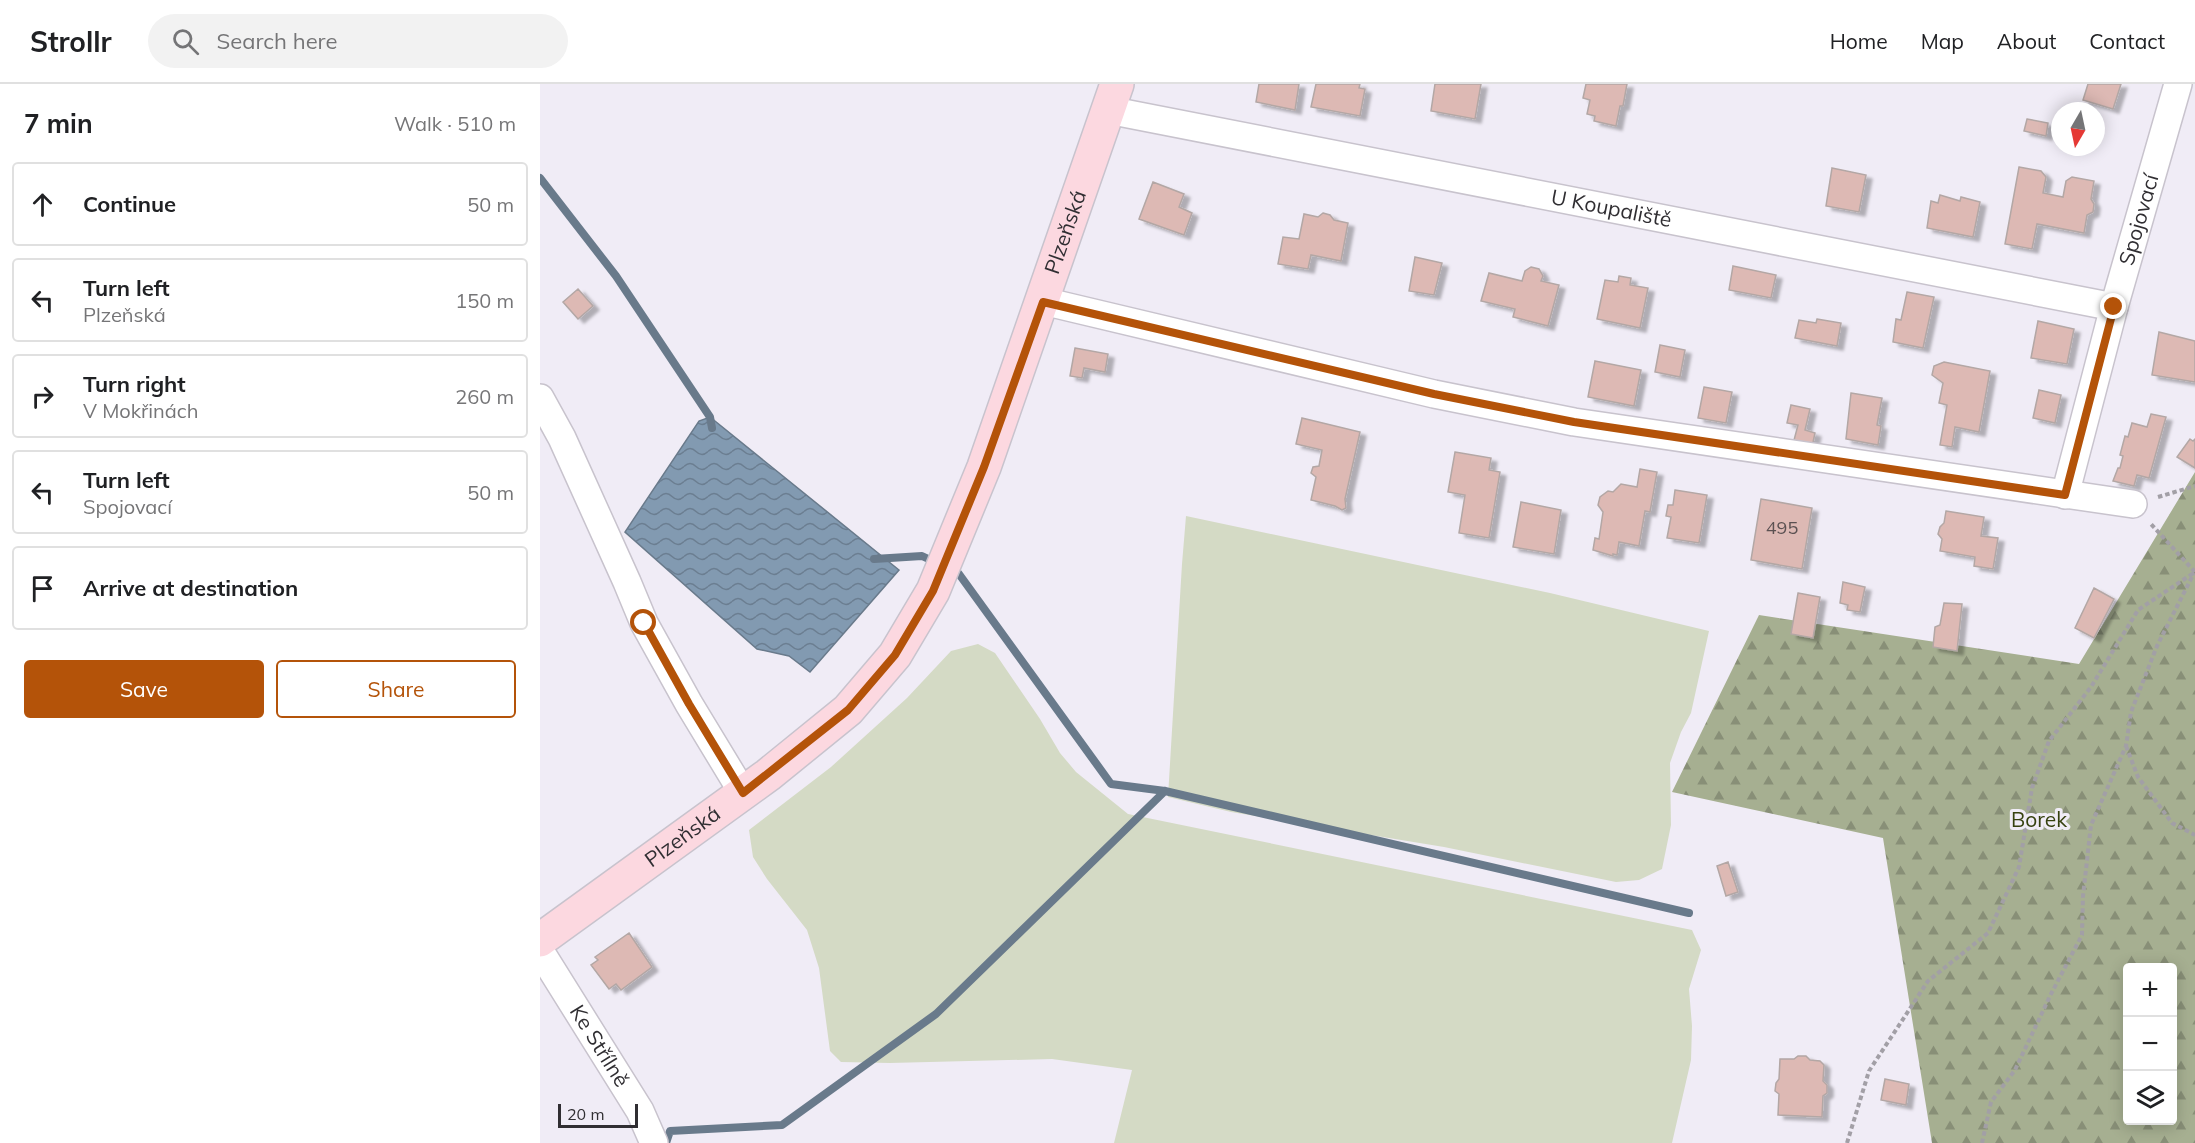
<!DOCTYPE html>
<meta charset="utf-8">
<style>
:root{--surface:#fff;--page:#f2f2f2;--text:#202124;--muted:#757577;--line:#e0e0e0;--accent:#b45309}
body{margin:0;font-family:Mulish,sans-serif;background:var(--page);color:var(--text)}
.controls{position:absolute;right:18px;bottom:18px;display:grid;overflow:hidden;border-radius:6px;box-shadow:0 3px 15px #0003}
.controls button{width:54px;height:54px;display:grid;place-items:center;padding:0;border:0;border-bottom:2px solid var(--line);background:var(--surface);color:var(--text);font:30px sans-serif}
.compass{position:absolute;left:1511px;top:18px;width:54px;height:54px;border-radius:50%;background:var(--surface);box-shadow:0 3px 15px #0003;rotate:189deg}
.scale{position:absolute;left:18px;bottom:15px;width:80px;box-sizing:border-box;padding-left:6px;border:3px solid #302e32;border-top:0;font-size:16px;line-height:21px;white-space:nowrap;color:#302e32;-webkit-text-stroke:4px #f0ecf6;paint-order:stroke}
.stop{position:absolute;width:18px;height:18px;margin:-14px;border:4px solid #b45309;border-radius:50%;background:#fff}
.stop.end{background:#b45309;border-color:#fff;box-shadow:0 2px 6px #0008}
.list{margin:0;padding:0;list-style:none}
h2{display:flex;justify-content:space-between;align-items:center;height:78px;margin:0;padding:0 24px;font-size:26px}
h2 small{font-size:20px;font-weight:400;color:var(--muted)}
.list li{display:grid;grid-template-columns:39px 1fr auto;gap:18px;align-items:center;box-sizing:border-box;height:84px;margin:0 12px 12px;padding:0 12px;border:2px solid var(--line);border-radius:6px}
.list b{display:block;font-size:22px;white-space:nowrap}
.list p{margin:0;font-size:20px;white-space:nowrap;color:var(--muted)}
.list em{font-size:20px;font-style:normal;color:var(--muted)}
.actions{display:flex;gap:12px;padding:18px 24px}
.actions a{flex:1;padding:14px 0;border:2px solid var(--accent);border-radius:6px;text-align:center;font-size:21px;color:var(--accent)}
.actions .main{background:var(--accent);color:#fff}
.icon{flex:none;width:33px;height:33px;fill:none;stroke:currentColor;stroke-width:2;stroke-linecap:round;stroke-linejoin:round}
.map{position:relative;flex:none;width:1655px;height:1059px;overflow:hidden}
header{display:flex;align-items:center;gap:36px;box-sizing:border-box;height:84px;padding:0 30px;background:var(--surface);border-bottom:2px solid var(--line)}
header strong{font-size:28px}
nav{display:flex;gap:33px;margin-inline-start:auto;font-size:21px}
.search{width:420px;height:54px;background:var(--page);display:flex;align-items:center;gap:15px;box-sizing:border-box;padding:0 21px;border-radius:33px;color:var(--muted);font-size:22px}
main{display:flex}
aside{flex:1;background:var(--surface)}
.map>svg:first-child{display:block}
</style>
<header>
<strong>Strollr</strong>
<div class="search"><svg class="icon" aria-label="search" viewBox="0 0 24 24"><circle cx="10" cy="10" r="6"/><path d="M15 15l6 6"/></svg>Search here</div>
<nav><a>Home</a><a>Map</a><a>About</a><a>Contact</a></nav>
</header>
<main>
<aside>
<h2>7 min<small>Walk · 510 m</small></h2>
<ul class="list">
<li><svg class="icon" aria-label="ahead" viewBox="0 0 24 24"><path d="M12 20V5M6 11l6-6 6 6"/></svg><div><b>Continue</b></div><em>50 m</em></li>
<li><svg class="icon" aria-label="left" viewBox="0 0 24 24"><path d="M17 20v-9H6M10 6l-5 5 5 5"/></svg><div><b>Turn left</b><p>Plzeňská</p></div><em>150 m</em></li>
<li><svg class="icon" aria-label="right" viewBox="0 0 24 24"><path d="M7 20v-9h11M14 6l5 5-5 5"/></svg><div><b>Turn right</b><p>V Mokřinách</p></div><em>260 m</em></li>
<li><svg class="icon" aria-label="left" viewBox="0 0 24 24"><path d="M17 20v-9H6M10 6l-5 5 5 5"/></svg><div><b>Turn left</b><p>Spojovací</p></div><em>50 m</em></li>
<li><svg class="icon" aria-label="arrive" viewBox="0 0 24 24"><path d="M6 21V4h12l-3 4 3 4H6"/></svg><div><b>Arrive at destination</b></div></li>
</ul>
<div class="actions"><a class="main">Save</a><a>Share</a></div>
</aside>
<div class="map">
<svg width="1655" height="1059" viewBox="0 0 1655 1059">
<defs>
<pattern id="forest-firs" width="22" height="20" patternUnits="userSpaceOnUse" patternTransform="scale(1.5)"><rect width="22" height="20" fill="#a6af91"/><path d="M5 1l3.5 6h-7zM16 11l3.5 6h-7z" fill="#888f77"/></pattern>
<pattern id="water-waves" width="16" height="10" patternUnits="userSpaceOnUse" patternTransform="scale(1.5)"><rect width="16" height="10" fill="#829ab1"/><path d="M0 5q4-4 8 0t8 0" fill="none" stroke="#6b7e91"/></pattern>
<filter id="shadow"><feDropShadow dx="6" dy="4" stdDeviation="1.5" flood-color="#0004"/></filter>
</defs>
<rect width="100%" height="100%" fill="#f0ecf6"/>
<path fill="#d4dac5" d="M646 432 1010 509 1169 547 1151 629 1141 648 1130 679 1131 741 1122 785 1099 796 1076 798 904 763 691 728 628 713 642 480Z
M438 560 455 569 500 635 520 669 536 688 588 730 1152 846 1161 866 1149 905 1152 942 1151 976 1132 1059H574L592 986 512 975 350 979 301 978 290 967 279 884 267 846 227 795 213 773 209 746 291 683 367 614 411 567Z"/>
<path fill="url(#forest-firs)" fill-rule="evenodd" d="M1655 388V1059H1392L1343 754 1132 708 1219 531 1539 580ZM1588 884H1632V1036H1588Z"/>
<path fill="url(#water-waves)" stroke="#697a8b" stroke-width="1.5" d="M170 333 359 486 270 588 249 572 217 565 85 448 159 337Z"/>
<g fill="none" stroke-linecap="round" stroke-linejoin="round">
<path stroke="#697a8b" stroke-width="8" d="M0 94 76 192 170 333 172 344
M334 475 382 472 397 479
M408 485 419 490 571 700 625 707 1149 829
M126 1059 130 1047 242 1041 396 930 625 707"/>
</g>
<path fill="#ddb9b4" stroke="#b3a7a5" stroke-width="1.5" filter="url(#shadow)" d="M719 0H759L755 26 716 18Z
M776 0H820L819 4 825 5 820 32 771 23Z
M895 0H941L935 35 891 27Z
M1046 0H1087L1083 22H1080L1076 42 1054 37 1055 32 1047 30 1050 16 1043 14Z
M1548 0H1581L1573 25 1543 16Z
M1487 35 1508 39 1506 52 1484 47Z
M1479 83 1501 87 1506 93 1503 109 1523 113 1526 97 1532 93 1554 97 1551 115 1554 120 1553 128 1547 131 1544 149 1497 140 1492 165 1465 160Z
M1292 84 1326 91 1319 128 1286 122Z
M613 98 644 110 639 123 652 129 644 151 599 135Z
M1400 111 1420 117 1421 113 1440 118 1433 153 1387 144 1391 117 1398 119Z
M783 129 790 131 794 136 808 139 801 177 771 171 768 185 738 180 743 153 759 155 764 130 778 133Z
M875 173 902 179 894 211 869 207Z
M1193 182 1236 191 1231 214 1189 206Z
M991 183 999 185 1003 192 1001 197 1019 201 1008 242 973 233 975 225 941 217 949 189 982 197 985 187Z
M1079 192 1091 194 1090 201 1108 204 1100 244 1057 235 1065 196 1078 198Z
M38 205 53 222 38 235 23 218Z
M1367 208 1394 213 1383 264 1353 258 1356 235 1361 236Z
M1277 235 1301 239 1297 262 1255 254 1259 236 1276 239Z
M1498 237 1534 245 1527 280 1491 274Z
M1619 248 1655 257V298L1612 291Z
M1120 261 1145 266 1140 293 1115 288Z
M535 264 568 270 565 288 544 284 542 294 530 292Z
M1055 277 1101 286 1094 322 1048 313Z
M1404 278 1450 287 1439 348 1415 343 1412 363 1400 361 1407 321 1399 319 1403 299 1392 291 1394 282Z
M1164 303 1192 308 1186 339 1158 334Z
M1499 306 1521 311 1515 339 1493 334Z
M1311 309 1342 314 1337 341 1341 342 1338 361 1306 355Z
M1251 321 1270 325 1265 346 1275 349 1272 363 1253 360 1258 341 1247 339Z
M1611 330 1626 333 1609 394 1597 391 1594 402 1573 397 1578 384H1580L1583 372 1580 371 1585 352 1588 353 1592 339 1607 343Z
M762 334 820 348 805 415 806 424 802 426 795 422 771 416 776 393 771 389 773 383 779 382 782 366 756 360Z
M1650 355 1653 357 1655 355V384L1637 373Z
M915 368 951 374 949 386 960 388 949 454 919 449 925 411 908 408Z
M1100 385 1117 388 1110 428 1105 427 1099 462 1079 458 1077 471 1073 470V472L1053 466 1055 454 1059 455 1063 428 1058 421 1060 413 1068 407 1073 408 1081 400 1097 403Z
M1135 406 1167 411 1159 459 1127 454 1131 433 1126 432 1128 421H1133Z
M1221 415 1272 424 1262 485 1211 476Z
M981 418 1021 426 1014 470 973 463Z
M1406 427 1444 433 1441 452 1458 454 1453 485 1434 482 1435 473 1400 467 1402 455 1398 450 1400 443 1404 439Z
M1303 498 1325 503 1320 528 1307 526 1308 521 1300 519Z
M1554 504 1574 515 1554 554 1535 544Z
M1258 509 1280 513 1273 554 1251 550Z
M1404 519 1422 520 1417 567 1393 563 1395 543 1400 541Z
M1188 778 1198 808 1186 812 1177 782Z
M89 849 112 883 81 906 76 900 69 905 51 881 58 876 55 873Z
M1258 972H1266L1270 976 1280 977 1284 981 1283 997 1287 1001V1009L1283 1012 1282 1033 1238 1031 1239 1010 1235 1007 1236 999 1239 995 1240 975H1254Z
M1345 995 1369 1000 1366 1021 1341 1016Z"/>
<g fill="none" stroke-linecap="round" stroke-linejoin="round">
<g stroke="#c8c3cd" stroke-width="30">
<g id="street">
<path id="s1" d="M568 26 1574 223"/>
<path d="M503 217 894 310 1034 338 1593 420"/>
<path d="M0 314 22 354 87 498 104 539 149 620 203 709"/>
<path id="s2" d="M1525 411 1574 223 1638 0"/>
<path id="s3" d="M0 867 100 1027 114 1059"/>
</g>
</g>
<g stroke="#c8c3cd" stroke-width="36">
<g id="secondary">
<path id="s4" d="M0 856 228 691 308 626 355 571 393 507 444 383 577 0"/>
</g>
</g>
<path stroke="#a29fa6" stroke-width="4" stroke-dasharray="4.5 3" stroke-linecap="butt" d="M1618 413 1655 402
M1586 662 1598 693 1632 739 1655 751
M1307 1059 1329 987 1388 897 1448 849 1479 783 1492 704 1509 657 1551 603 1598 526 1655 488 1610 439
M1442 1059 1451 1018 1475 986 1511 910 1542 851 1543 812 1551 741 1586 662 1591 628 1617 562 1654 489"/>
<use href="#street" stroke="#fff" stroke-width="27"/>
<use href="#secondary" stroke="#fcd8e0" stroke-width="33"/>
</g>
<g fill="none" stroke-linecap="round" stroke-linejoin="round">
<path stroke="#b45309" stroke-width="8" d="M104 539 149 620 203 709 308 626 355 571 393 507 444 383 503 218 894 310 1034 338 1525 411 1574 223"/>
</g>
<g text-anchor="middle" stroke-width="6" stroke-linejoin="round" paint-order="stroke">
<g font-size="18" fill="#5b5152">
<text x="1242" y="450">495</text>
</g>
<g font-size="21" fill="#302e32" stroke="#f0ecf6">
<text dy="7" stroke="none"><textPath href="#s1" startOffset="513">U Koupaliště</textPath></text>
<text dy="7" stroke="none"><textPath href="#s2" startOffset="285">Spojovací</textPath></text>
<text dy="7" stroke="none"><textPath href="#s4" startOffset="914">Plzeňská</textPath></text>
<text dy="7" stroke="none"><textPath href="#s4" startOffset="176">Plzeňská</textPath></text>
<text dy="7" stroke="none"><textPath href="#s3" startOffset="112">Ke Střílně</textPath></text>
</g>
<g font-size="21" fill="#36410f" stroke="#f0ecf6">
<text x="1499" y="743">Borek</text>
</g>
</g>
</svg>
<div class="controls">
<button>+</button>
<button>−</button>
<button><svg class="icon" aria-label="layers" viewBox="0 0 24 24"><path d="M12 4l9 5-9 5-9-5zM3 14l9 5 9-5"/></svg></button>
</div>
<svg class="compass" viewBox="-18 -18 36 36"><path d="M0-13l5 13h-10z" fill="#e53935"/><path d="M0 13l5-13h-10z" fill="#757577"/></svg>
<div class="scale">20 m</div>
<div class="stop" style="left:104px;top:539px"></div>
<div class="stop end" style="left:1574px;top:223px"></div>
</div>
</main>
